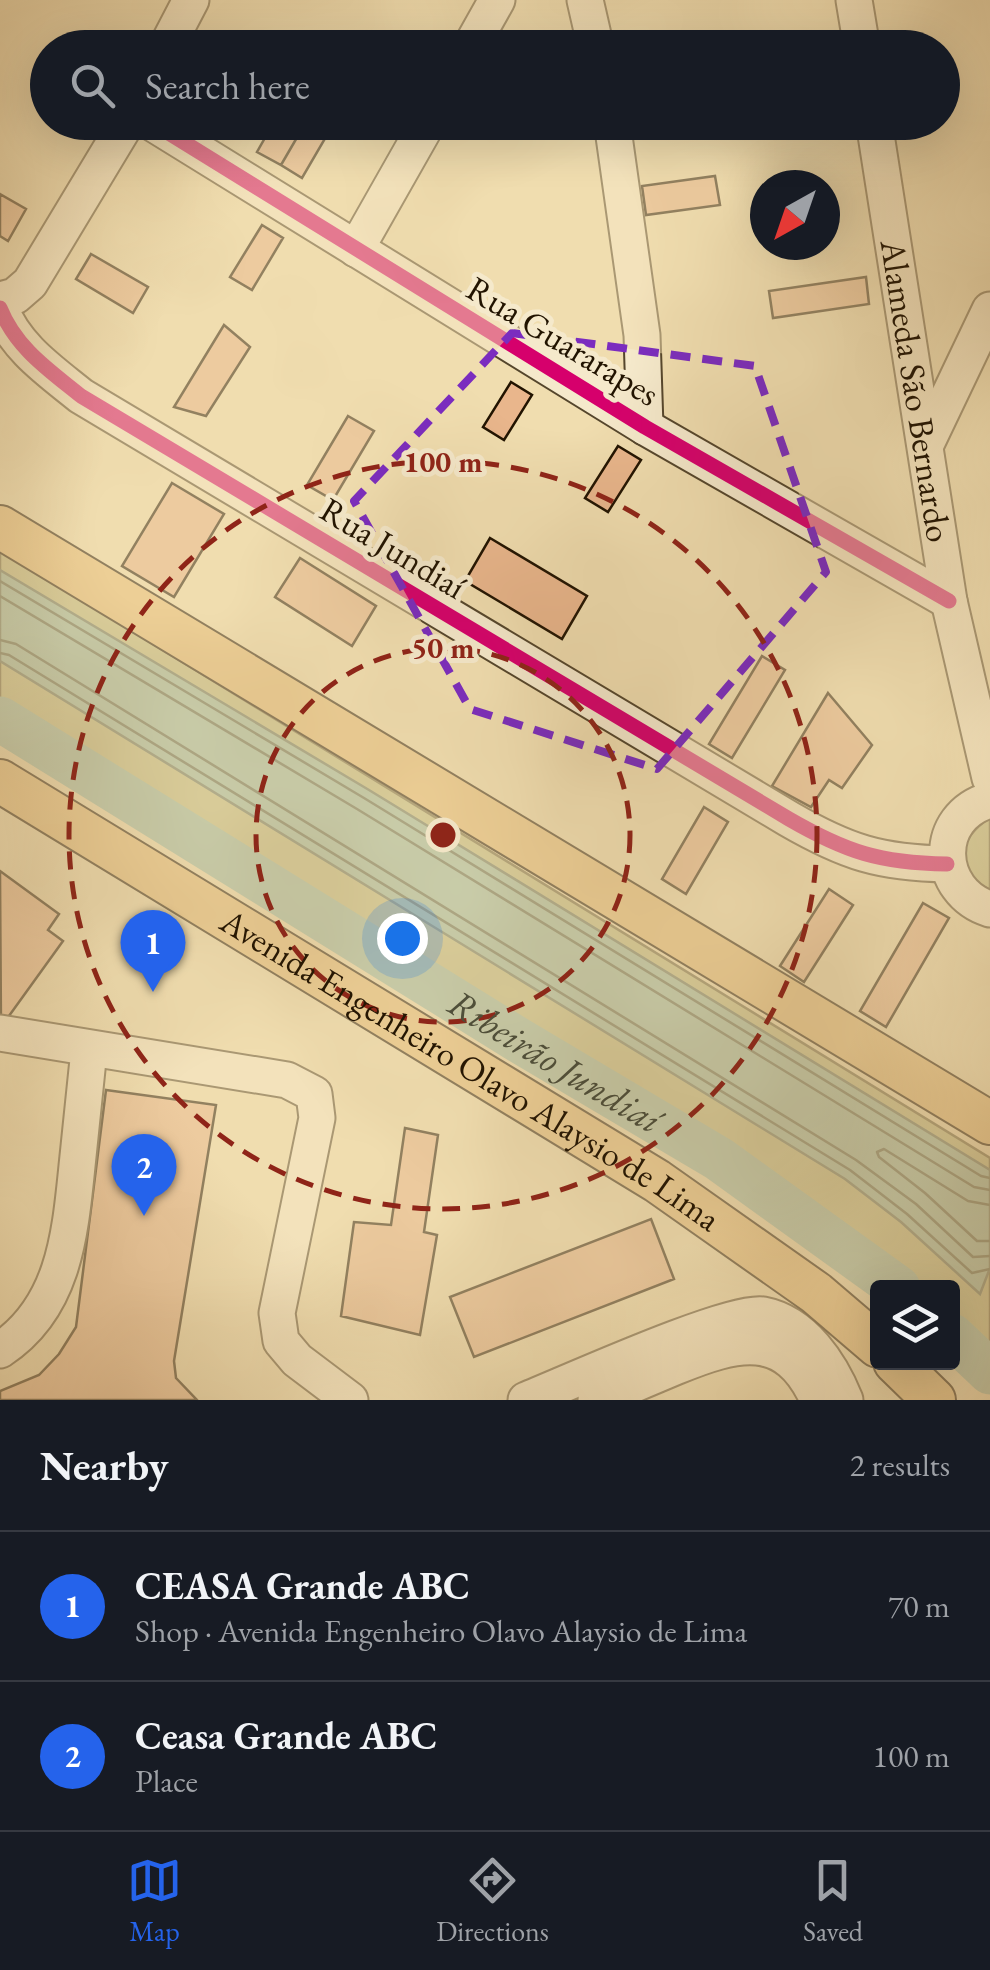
<!DOCTYPE html>
<meta charset="utf-8">
<style>
:root{--surface:#171b24;--page:#20242c;--text:#f1f3f6;--muted:#9ea1a6;--line:#363941;--accent:#2563eb}
body{margin:0;font-family:"EB Garamond",serif;background:var(--page);color:var(--text)}
.controls{position:absolute;right:30px;bottom:30px;display:grid;overflow:hidden;border-radius:10px;box-shadow:0 10px 40px #0002}
.controls button{width:90px;height:90px;display:grid;place-items:center;padding:0;border:0;border-bottom:2px solid var(--line);background:var(--surface);color:var(--text);font:50px sans-serif}
.compass{position:absolute;left:750px;top:170px;width:90px;height:90px;border-radius:50%;background:var(--surface);box-shadow:0 10px 40px #0002;rotate:220deg}
.you{position:absolute;left:402px;top:938px;width:35px;height:35px;margin:-25px;border:8px solid #fff;border-radius:50%;background:#1a73e8;box-shadow:0 0 0 15px #1a73e833}
.badge{display:grid;place-items:center;width:65px;height:65px;border-radius:50%;background:var(--accent);color:#fff;font-size:32px;font-weight:700}
.pin{position:absolute;translate:-50% -82px;filter:drop-shadow(0 2px 5px #0008)}
.pin::after{content:'';position:absolute;top:52px;width:35px;height:30px;background:inherit;clip-path:polygon(0 0,100% 0,50% 100%)}
.list{margin:0;padding:0;list-style:none}
h2{display:flex;justify-content:space-between;align-items:center;height:130px;margin:0;padding:0 40px;font-size:42px}
h2 small{font-size:32px;font-weight:400;color:var(--muted)}
.list li{display:grid;grid-template-columns:65px 1fr auto;gap:30px;align-items:center;box-sizing:border-box;height:150px;padding:0 40px;border-top:2px solid var(--line)}
.list b{display:block;font-size:38px;white-space:nowrap}
.list p{margin:0;font-size:32px;white-space:nowrap;color:var(--muted)}
.list em{font-size:32px;font-style:normal;color:var(--muted)}
.icon{flex:none;width:55px;height:55px;fill:none;stroke:currentColor;stroke-width:2;stroke-linecap:round;stroke-linejoin:round}
.map{position:relative;flex:none;width:990px;height:1400px;overflow:hidden}
.search{position:absolute;background:var(--surface);box-shadow:0 10px 40px #0002;left:30px;right:30px;top:30px;height:110px;display:flex;align-items:center;gap:25px;box-sizing:border-box;padding:0 35px;border-radius:55px;color:var(--muted);font-size:38px}
.sheet{height:430px;background:var(--surface)}
nav{display:flex;justify-content:space-around;align-items:center;box-sizing:border-box;height:140px;border-top:2px solid var(--line);background:var(--surface);font-size:28px;color:var(--muted)}
nav a{display:grid;justify-items:center;gap:5px}
nav .on{color:var(--accent)}
.map>svg:first-child{display:block}
</style>
<div class="map">
<svg width="990" height="1400" viewBox="0 0 990 1400">
<rect width="100%" height="100%" fill="#f0ddaf"/>
<filter id="stains"><feTurbulence type="fractalNoise" baseFrequency=".002" numOctaves="4"/><feColorMatrix values="0 0 0 0 .2 0 0 0 0 .09 0 0 0 0 .02 0 0 0 .5 -.17"/></filter>
<radialGradient id="worn" r=".72"><stop offset=".6" stop-color="#630" stop-opacity="0"/><stop offset="1" stop-color="#630" stop-opacity=".3"/></radialGradient>
<path fill="#c1bf86" stroke="#716943" stroke-width="2.5" d="M0 550 990 1158V1353L953 1321 952 1288 914 1287 828 1214 0 702Z
M990 818V890C953 871 957 838 990 818Z"/>
<path fill="#9bbda6" stroke="#6a7964" stroke-width="2.5" d="M0 570 369 790 990 1170V1268L980 1294 901 1222 845 1179 0 661Z"/>
<g fill="none" stroke-linecap="round" stroke-linejoin="round">
<path stroke="#5e6853" stroke-width="2.5" d="M0 581 364 798 981 1176 990 1178
M0 596 357 809 974 1187 990 1190
M0 640 16 644 856 1160 916 1204 973 1257 990 1256
M0 653 9 655 850 1170 907 1214 972 1273 990 1269
M990 1205 968 1201 884 1149 877 1152 879 1157 925 1193 977 1241H990"/>
<g stroke="#9bbda6" stroke-width="45">
<path id="s1" d="M0 719 520 1041 719 1159 898 1288"/>
<path d="M952 1336 990 1372"/>
</g>
</g>
<path fill="#e9b68c" stroke="#211300" stroke-width="2.5" d="M274 122H306L281 165 257 152Z
M306 122H317L330 130 302 178 281 165Z
M715 176 720 205 646 215 642 186Z
M0 194 26 209 8 241 0 236Z
M262 225 283 238 252 290 230 277Z
M91 254 148 287 133 313 76 279Z
M866 277 869 304 773 318 769 291Z
M224 325 250 347 206 416 174 407Z
M511 382 532 395 504 440 483 427Z
M348 416 374 431 333 500 307 485Z
M618 446 641 460 608 512 585 498Z
M172 483 224 514 174 597 122 566Z
M490 538 587 596 562 639 465 581Z
M300 558 376 606 352 646 275 597Z
M762 656 785 670 732 758 709 744Z
M828 693 872 745 842 788 829 780 811 807 772 786Z
M704 807 728 822 686 894 662 879Z
M0 871 59 914 48 930 63 941 1 1027Z
M829 889 853 905 804 982 780 966Z
M923 903 949 918 886 1027 860 1011Z
M106 1090 216 1105 174 1361 176 1378 197 1400H0V1391L39 1375 59 1354 76 1327Z
M405 1128 438 1135 424 1232 437 1235 420 1335 341 1316 354 1222 391 1225Z
M651 1219 674 1279 474 1357 450 1297Z"/>
<g fill="none" stroke-linecap="round" stroke-linejoin="round">
<g stroke="#55462c" stroke-width="39">
<g id="minor">
<path d="M585 0 596 48"/>
<path d="M854 0 862 48"/>
<path d="M166 48 191 0"/>
<path d="M470 48 497 0"/>
<path d="M151 122 645 427 949 601"/>
<path d="M612 122 642 335 645 427"/>
<path id="s2" d="M874 122 949 601 990 778"/>
<path d="M356 249 428 122"/>
<path d="M0 300 15 296 30 283 127 122"/>
<path d="M0 308C16 348 49 370 81 396L789 819C846 852 880 863 947 864"/>
<path d="M926 444 990 310"/>
<path d="M990 800C932 816 935 892 990 909"/>
<path d="M0 1033 287 1080 314 1094 317 1118 277 1313 281 1341 297 1360 350 1400"/>
<path d="M0 1350C64 1308 70 1235 77 1166 81 1127 85 1089 89 1050"/>
<path d="M526 1400C566 1384 731 1309 763 1315 804 1323 831 1365 845 1400"/>
<path d="M596 1400C623 1389 649 1378 675 1367 736 1342 786 1328 818 1400"/>
</g>
</g>
<g stroke="#211300" stroke-width="46">
<g id="major">
<path d="M0 527 990 1123"/>
<path id="s3" d="M0 781 657 1181 816 1293 878 1346"/>
<path d="M895 1362 934 1400"/>
</g>
</g>
<use href="#minor" stroke="#f5e9cb" stroke-width="35"/>
<use href="#major" stroke="#e8be78" stroke-width="42"/>
<g stroke="#f5e9cb" stroke-width="21">
<path id="cycleway" d="M151 122 645 427 949 601
M0 308C16 348 49 370 81 396L789 819C846 852 880 863 947 864"/>
</g>
<use href="#cycleway" stroke="#d6006c" stroke-width="15"/>
</g>
<path d="M0 0H990V1400H0ZM512 333 755 366 826 572 657 769 470 709 354 501Z" fill="#f0ddaf" fill-opacity=".55" fill-rule="evenodd"/>
<path fill="none" stroke="#7b2cbf" stroke-width="8" stroke-dasharray="20 12" stroke-linejoin="round" d="M512 333 755 366 826 572 657 769 470 709 354 501Z"/>
<g fill="none" stroke="#8f2418" stroke-width="5" stroke-dasharray="18 12">
<circle cx="443" cy="835" r="187"/>
<circle cx="443" cy="835" r="374"/>
</g>
<g text-anchor="middle" stroke-width="10" stroke-linejoin="round" paint-order="stroke">
<g font-size="35" fill="#211300" stroke="#f5e9cb">
<text transform="translate(563 341) rotate(31)" y="12">Rua Guararapes</text>
<text dy="12" stroke="none"><textPath href="#s2" startOffset="272">Alameda São Bernardo</textPath></text>
<text transform="translate(393 548) rotate(31)" y="12">Rua Jundiaí</text>
<text dy="12" stroke="none"><textPath href="#s3" startOffset="552">Avenida Engenheiro Olavo Alaysio de Lima</textPath></text>
</g>
<g font-size="38" font-style="italic" fill="#4c4e3a" stroke="#f5e9cb">
<text dy="13" stroke="none"><textPath href="#s1" startOffset="652">Ribeirão Jundiaí</textPath></text>
</g>
</g>
<circle cx="443" cy="835" r="15" fill="#8f2418" stroke="#f5e9cb" stroke-width="5"/>
<g font-size="30" text-anchor="middle" font-weight="bold" fill="#8f2418" stroke="#f5e9cb" stroke-width="10" stroke-linejoin="round" paint-order="stroke">
<text x="443" y="472">100 m</text>
<text x="443" y="658">50 m</text>
</g>
<rect width="100%" height="100%" filter="url(#stains)"/>
<rect width="100%" height="100%" fill="url(#worn)"/>
</svg>
<div class="controls">
<button><svg class="icon" aria-label="layers" viewBox="0 0 24 24"><path d="M12 4l9 5-9 5-9-5zM3 14l9 5 9-5"/></svg></button>
</div>
<svg class="compass" viewBox="-18 -18 36 36"><path d="M0-13l5 13h-10z" fill="#e53935"/><path d="M0 13l5-13h-10z" fill="#9ea1a6"/></svg>
<div class="you"></div>
<div class="pin badge" style="left:153px;top:992px">1</div>
<div class="pin badge" style="left:144px;top:1216px">2</div>
<div class="search"><svg class="icon" aria-label="search" viewBox="0 0 24 24"><circle cx="10" cy="10" r="6"/><path d="M15 15l6 6"/></svg>Search here</div>
</div>
<section class="sheet">
<h2>Nearby<small>2 results</small></h2>
<ul class="list">
<li><span class="badge">1</span><div><b>CEASA Grande ABC</b><p>Shop · Avenida Engenheiro Olavo Alaysio de Lima</p></div><em>70 m</em></li>
<li><span class="badge">2</span><div><b>Ceasa Grande ABC</b><p>Place</p></div><em>100 m</em></li>
</ul>
</section>
<nav>
<a class="on"><svg class="icon" aria-label="map" viewBox="0 0 24 24"><path d="M3 6l6-2 6 2 6-2v14l-6 2-6-2-6 2zM9 4v14M15 6v14"/></svg>Map</a>
<a><svg class="icon" aria-label="directions" viewBox="0 0 24 24"><path d="M12 3l9 9-9 9-9-9zM9 14v-3h6M13 9l2 2-2 2"/></svg>Directions</a>
<a><svg class="icon" aria-label="saved" viewBox="0 0 24 24"><path d="M7 4h10v16l-5-4-5 4z"/></svg>Saved</a>
</nav>
